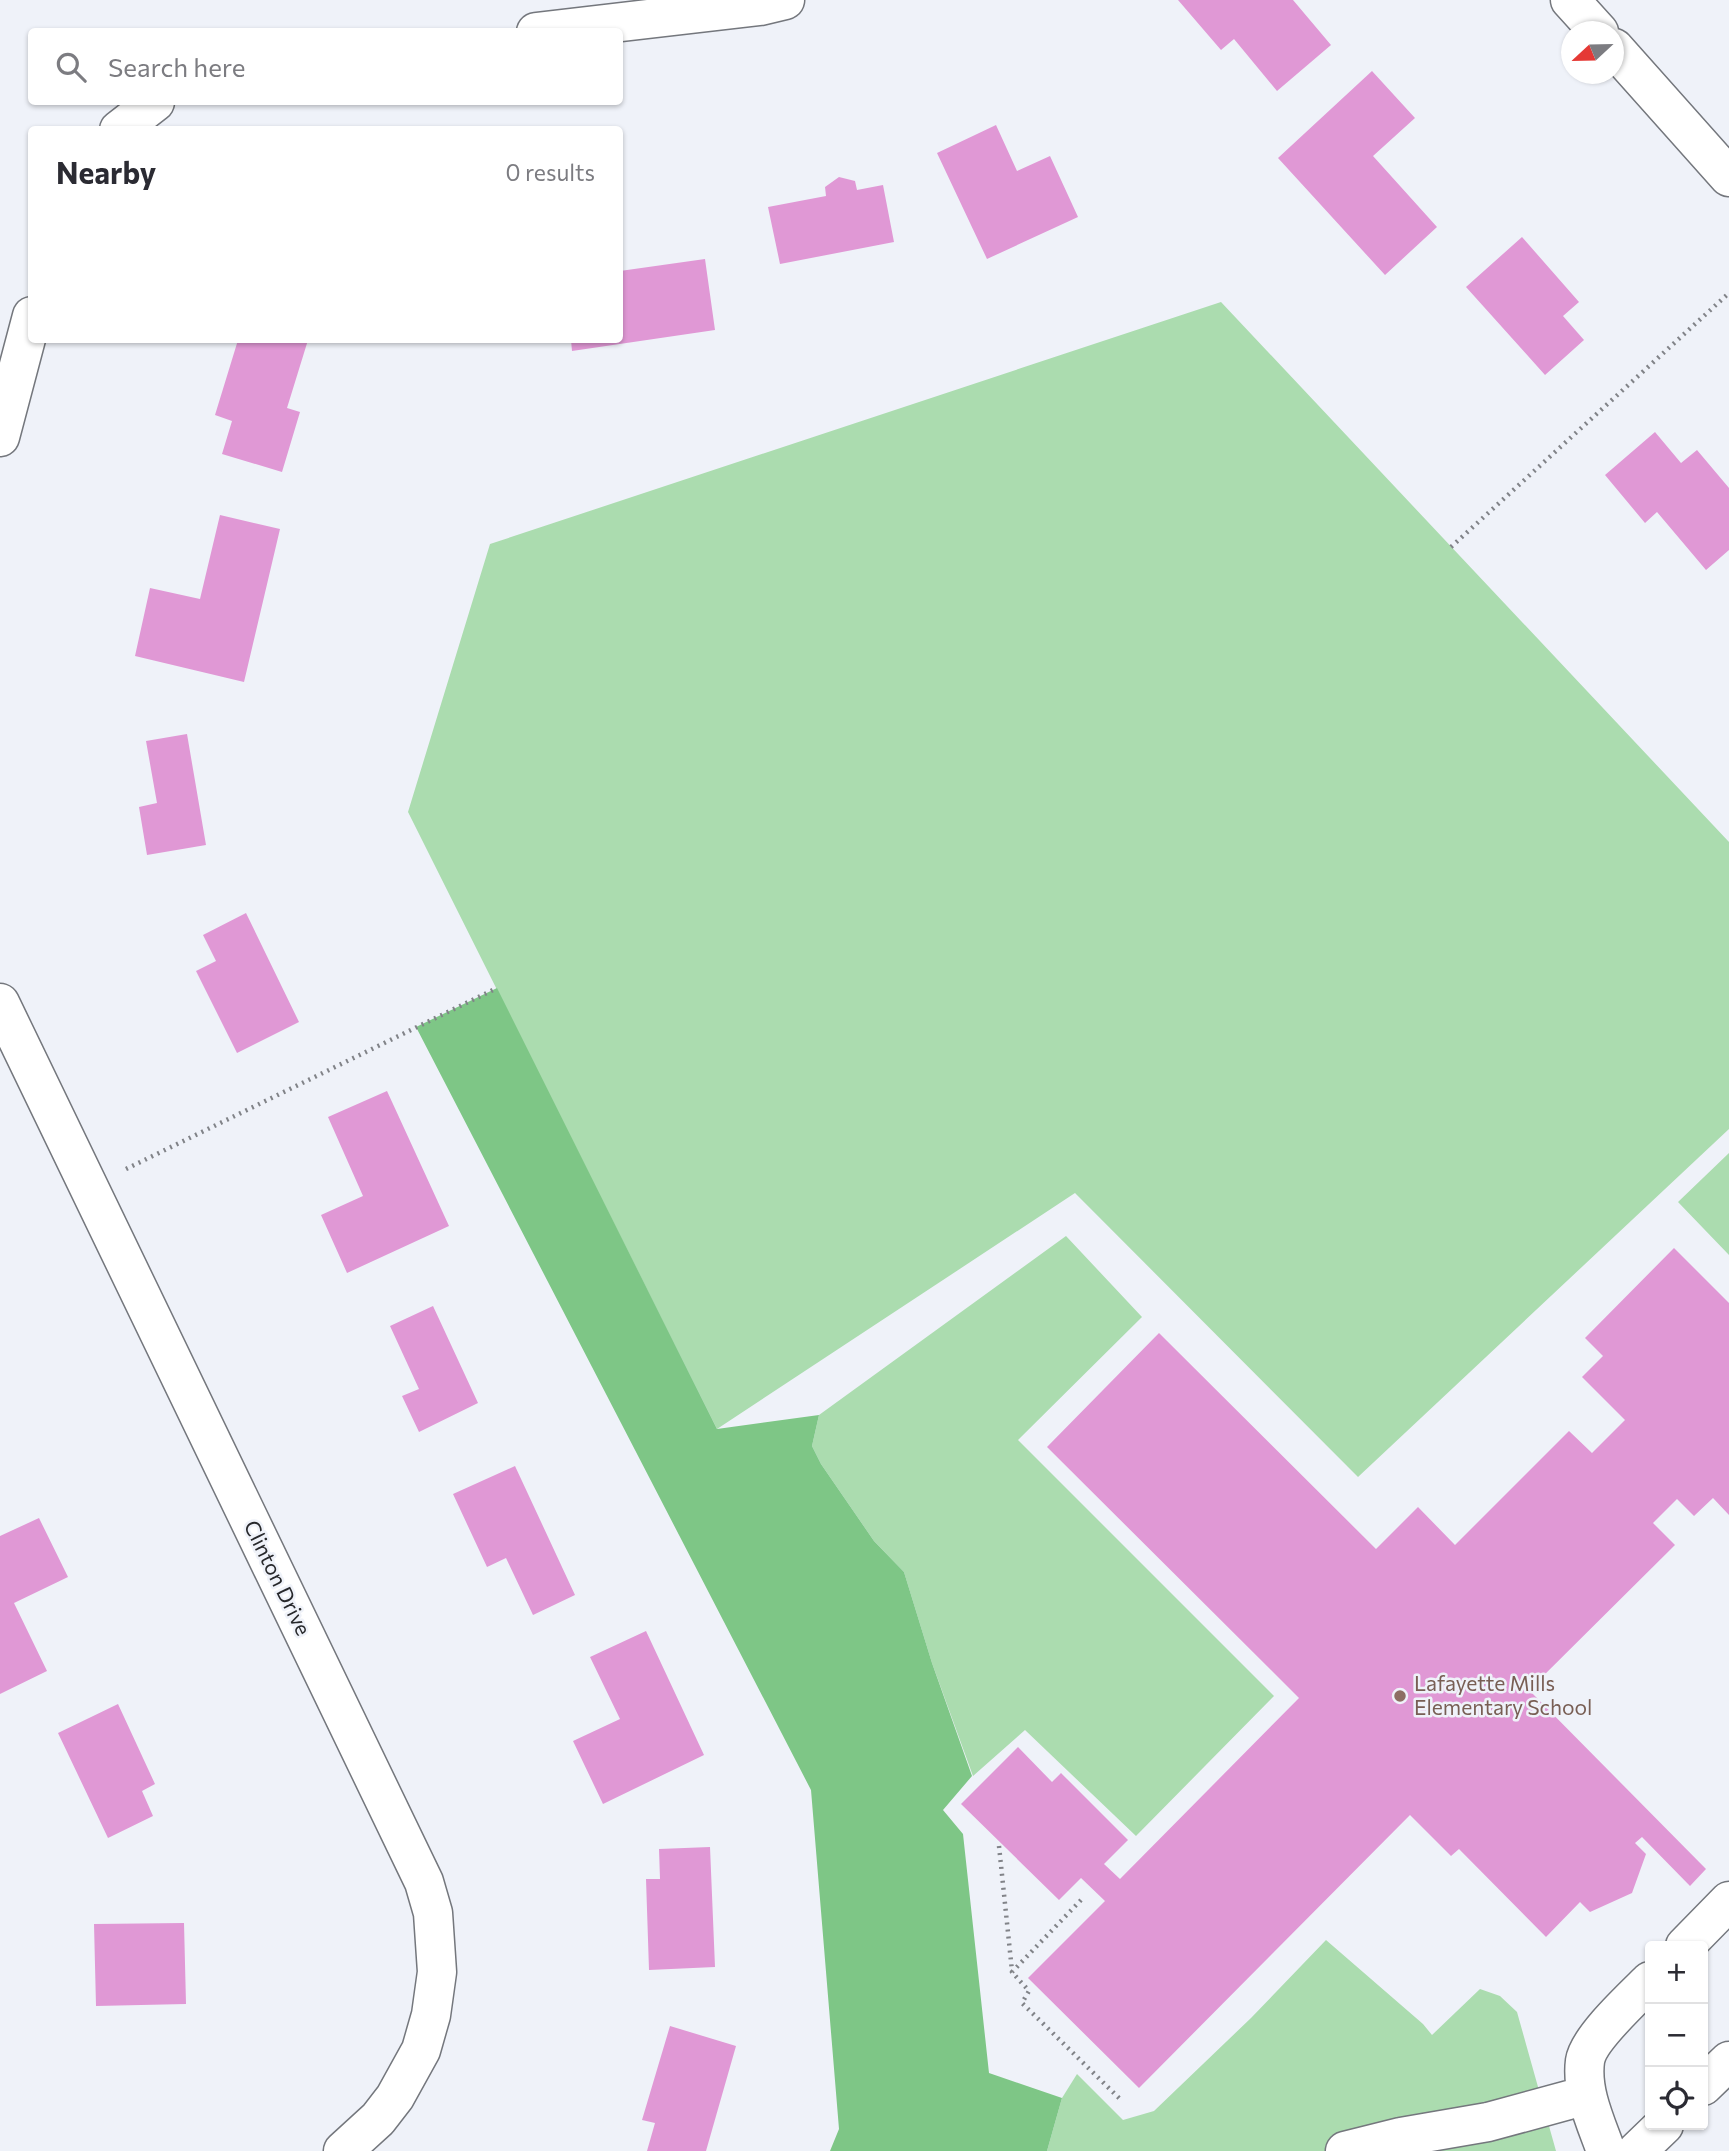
<!DOCTYPE html>
<meta charset="utf-8">
<style>
:root{--surface:#fff;--page:#f7f7f7;--text:#2b2b33;--muted:#7c7c81;--line:#e1e1e2}
body{margin:0;font-family:Commissioner,sans-serif;background:var(--page);color:var(--text)}
.controls{position:absolute;right:21px;bottom:21px;display:grid;overflow:hidden;border-radius:7px;box-shadow:0 2px 5px #0004}
.controls button{width:63px;height:63px;display:grid;place-items:center;padding:0;border:0;border-bottom:2px solid var(--line);background:var(--surface);color:var(--text);font:35px sans-serif}
.compass{position:absolute;left:1561px;top:21px;width:63px;height:63px;border-radius:50%;background:var(--surface);box-shadow:0 2px 5px #0004;rotate:248deg}
.list{margin:0;padding:0;list-style:none}
h2{display:flex;justify-content:space-between;align-items:center;height:91px;margin:0;padding:0 28px;font-size:30px}
h2 small{font-size:23px;font-weight:400;color:var(--muted)}
.icon{flex:none;width:38px;height:38px;fill:none;stroke:currentColor;stroke-width:2;stroke-linecap:round;stroke-linejoin:round}
.map{position:relative;flex:none;width:1729px;height:2151px;overflow:hidden}
.search{position:absolute;background:var(--surface);box-shadow:0 2px 5px #0004;left:28px;top:28px;width:595px;height:77px;display:flex;align-items:center;gap:18px;box-sizing:border-box;padding:0 24px;border-radius:7px;color:var(--muted);font-size:26px}
.panel{position:absolute;background:var(--surface);box-shadow:0 2px 5px #0004;left:28px;top:126px;width:595px;height:217px;border-radius:7px}
.map>svg:first-child{display:block}
</style>
<div class="map">
<svg width="1729" height="2151" viewBox="0 0 1729 2151">
<rect width="100%" height="100%" fill="#eff2f9"/>
<path fill="#abdcaf" d="M1221 302 1729 842V1129L1358 1477 1075 1193 717 1429 408 812 490 544Z
M1729 1153V1255L1678 1202Z
M1066 1236 1142 1317 1018 1440 1274 1696 1136 1836 1025 1730 973 1776 932 1663 904 1572 874 1541 821 1464 812 1446 819 1415Z
M1326 1940 1423 2024 1432 2035 1480 1989 1500 1996 1517 2012 1556 2151H1047L1062 2098 1077 2074 1123 2120 1154 2111 1251 2018Z"/>
<path fill="#7ec686" d="M497 988 717 1429 819 1415 812 1446 821 1464 874 1541 904 1572 932 1663 972 1776 943 1810 963 1834 989 2073 1062 2098 1047 2151H830L839 2129 811 1790 416 1027Z"/>
<path fill="#e098d5" d="M1178 0H1293L1331 45 1277 91 1234 39 1221 50Z
M1372 71 1415 118 1373 156 1437 227 1385 275 1278 158Z
M996 125 1017 171 1050 156 1078 217 987 259 937 153Z
M839 177 855 181 857 190 883 185 894 242 780 264 768 207 826 196 825 187Z
M1522 237 1579 302 1563 316 1584 340 1545 375 1466 287Z
M705 259 715 330 572 351 571 340H620V271Z
M238 340H308L287 408 300 412 282 472 222 454 232 421 215 415Z
M1655 432 1681 463 1697 450 1729 488V550L1706 570 1657 512 1645 523 1605 475Z
M220 515 280 529 244 682 135 656 150 588 200 599Z
M187 734 206 845 147 855 139 807 157 803 146 741Z
M246 913 299 1022 237 1053 196 971 216 961 203 935Z
M387 1091 449 1226 347 1273 321 1215 363 1196 328 1117Z
M1674 1248 1729 1303V1515L1713 1498 1694 1516 1677 1499 1653 1523 1675 1545 1529 1690 1706 1869 1690 1886 1642 1837 1635 1843 1646 1854 1632 1893 1590 1912 1580 1902 1546 1937 1459 1849 1451 1856 1410 1815 1139 2088 1028 1978 1105 1901 1081 1878 1059 1900 961 1804 1018 1747 1052 1782 1061 1773 1128 1840 1104 1864 1120 1879 1299 1698 1047 1447 1159 1333 1376 1549 1418 1507 1455 1545 1569 1431 1592 1453 1625 1420 1582 1377 1603 1356 1585 1338Z
M433 1306 478 1403 419 1432 402 1396 419 1389 390 1326Z
M515 1466 575 1595 533 1615 506 1558 487 1567 453 1494Z
M39 1518 68 1577 14 1603 47 1671 0 1694V1536Z
M646 1631 704 1755 603 1804 573 1741 620 1719 590 1657Z
M118 1704 155 1784 142 1791 153 1816 108 1838 58 1733Z
M710 1847 715 1967 649 1970 646 1879H660L659 1849Z
M184 1923 186 2004 96 2006 94 1924Z
M670 2026 736 2046 706 2151H647L655 2123 642 2120Z"/>
<g fill="none" stroke-linecap="round" stroke-linejoin="round">
<g stroke="#74777d" stroke-width="41">
<path id="minor" d="M1570 0 1599 32
M536 32 760 6 785 0
M1614 48 1729 177
M119 130 155 102
M0 437 32 316
M0 1003 424 1882 433 1913 437 1972 431 2015 421 2050 395 2097 378 2119 343 2151
M1685 1946 1729 1901
M1703 2086 1729 2061
M1345 2151 1401 2137 1488 2122 1587 2095
M1606 2151C1596 2123 1581 2092 1585 2061 1588 2039 1634 1997 1650 1981
M1637 2151 1664 2125"/>
</g>
<path stroke="#818388" stroke-width="4.5" stroke-dasharray="2 5" stroke-linecap="butt" d="M1451 547 1729 293
M126 1169 497 988
M999 1846 1012 1971
M1081 1900 1012 1972 1029 1991 1022 2003 1120 2099"/>
<use href="#minor" stroke="#fff" stroke-width="38"/>
</g>
<circle fill="#8d6e63" stroke="#eff2f9" stroke-width="2.5" cx="1400" cy="1696" r="7"/>
<g text-anchor="middle" stroke-width="5" stroke-linejoin="round" paint-order="stroke">
<g font-size="21" fill="#27282b" stroke="#eff2f9">
<text transform="translate(277 1578) rotate(64)" y="7">Clinton Drive</text>
</g>
<g font-size="21" fill="#785e54" stroke="#eff2f9" text-anchor="start">
<text x="1414" y="1691">Lafayette Mills<tspan x="1414" dy="24">Elementary School</tspan></text>
</g>
</g>
</svg>
<div class="controls">
<button>+</button>
<button>−</button>
<button><svg class="icon" aria-label="locate" viewBox="0 0 24 24"><circle cx="12" cy="12" r="6"/><path d="M12 2v4M12 18v4M2 12h4M18 12h4"/></svg></button>
</div>
<svg class="compass" viewBox="-18 -18 36 36"><path d="M0-13l5 13h-10z" fill="#e53935"/><path d="M0 13l5-13h-10z" fill="#7c7c81"/></svg>
<div class="search"><svg class="icon" aria-label="search" viewBox="0 0 24 24"><circle cx="10" cy="10" r="6"/><path d="M15 15l6 6"/></svg>Search here</div>
<section class="panel">
<h2>Nearby<small>0 results</small></h2>
<ul class="list">
</ul>
</section>
</div>
